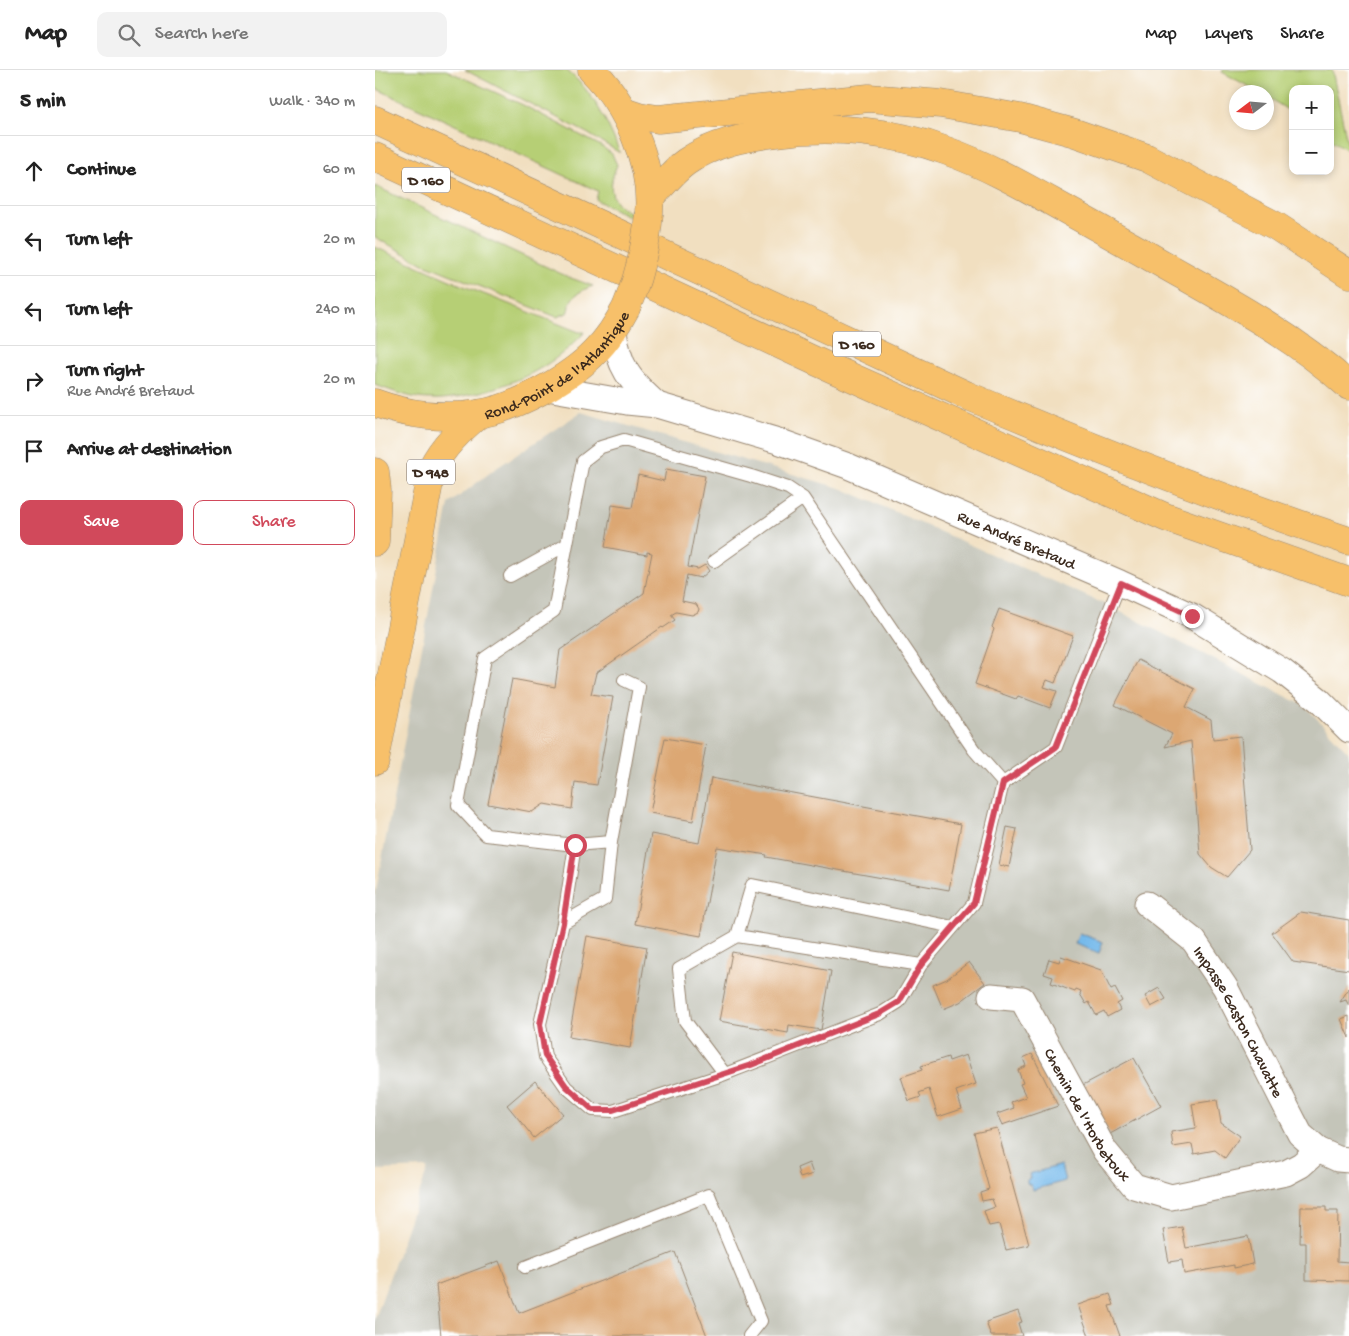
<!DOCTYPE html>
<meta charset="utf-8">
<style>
:root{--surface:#fff;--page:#f2f2f2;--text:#222;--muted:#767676;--line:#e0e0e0;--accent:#d1495b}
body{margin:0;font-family:"Gochi Hand",sans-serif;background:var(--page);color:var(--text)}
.controls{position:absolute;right:15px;top:15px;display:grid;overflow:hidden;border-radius:10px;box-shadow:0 2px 8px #0003}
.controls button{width:45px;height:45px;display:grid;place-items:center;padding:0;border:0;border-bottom:1px solid var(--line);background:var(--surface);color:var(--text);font:25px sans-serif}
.compass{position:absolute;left:854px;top:15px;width:45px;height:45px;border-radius:50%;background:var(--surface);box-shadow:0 2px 8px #0003;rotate:254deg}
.stop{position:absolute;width:15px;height:15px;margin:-11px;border:4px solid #d1495b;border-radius:50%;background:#fff}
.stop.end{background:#d1495b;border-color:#fff;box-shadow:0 1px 5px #0008}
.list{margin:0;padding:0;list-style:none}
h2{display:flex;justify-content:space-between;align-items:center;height:65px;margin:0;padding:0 20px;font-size:21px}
h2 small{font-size:16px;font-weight:400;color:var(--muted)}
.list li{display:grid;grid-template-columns:32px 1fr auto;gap:15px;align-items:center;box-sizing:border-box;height:70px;padding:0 20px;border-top:1px solid var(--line)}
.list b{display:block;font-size:19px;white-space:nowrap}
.list p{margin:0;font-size:16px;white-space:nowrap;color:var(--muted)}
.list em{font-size:16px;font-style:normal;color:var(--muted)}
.actions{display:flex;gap:10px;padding:15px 20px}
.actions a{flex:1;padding:11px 0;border:1px solid var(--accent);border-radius:10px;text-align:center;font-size:18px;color:var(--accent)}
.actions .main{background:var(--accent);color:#fff}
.icon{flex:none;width:28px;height:28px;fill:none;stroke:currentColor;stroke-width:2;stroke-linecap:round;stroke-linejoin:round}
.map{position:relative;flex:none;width:974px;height:1266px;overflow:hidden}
header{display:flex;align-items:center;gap:30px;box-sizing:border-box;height:70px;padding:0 25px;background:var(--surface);border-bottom:1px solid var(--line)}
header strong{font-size:24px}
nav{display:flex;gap:28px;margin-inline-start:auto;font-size:18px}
.search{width:350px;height:45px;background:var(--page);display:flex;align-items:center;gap:12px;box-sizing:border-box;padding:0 18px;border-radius:10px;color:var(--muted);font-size:19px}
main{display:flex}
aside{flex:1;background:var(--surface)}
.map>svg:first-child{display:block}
</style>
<header>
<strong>Map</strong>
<div class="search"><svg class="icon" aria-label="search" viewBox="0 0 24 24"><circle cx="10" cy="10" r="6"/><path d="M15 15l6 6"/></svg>Search here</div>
<nav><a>Map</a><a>Layers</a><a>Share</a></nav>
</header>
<main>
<aside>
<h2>5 min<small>Walk · 340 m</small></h2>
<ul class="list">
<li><svg class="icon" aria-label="ahead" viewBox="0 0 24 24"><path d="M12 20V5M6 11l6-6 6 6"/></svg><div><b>Continue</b></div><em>60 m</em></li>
<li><svg class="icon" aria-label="left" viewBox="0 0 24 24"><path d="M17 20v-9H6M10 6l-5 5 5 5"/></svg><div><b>Turn left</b></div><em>20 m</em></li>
<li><svg class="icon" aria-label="left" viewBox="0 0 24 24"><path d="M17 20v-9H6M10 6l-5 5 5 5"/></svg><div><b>Turn left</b></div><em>240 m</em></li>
<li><svg class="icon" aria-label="right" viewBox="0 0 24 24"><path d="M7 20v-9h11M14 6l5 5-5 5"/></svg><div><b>Turn right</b><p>Rue André Bretaud</p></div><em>20 m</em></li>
<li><svg class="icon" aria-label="arrive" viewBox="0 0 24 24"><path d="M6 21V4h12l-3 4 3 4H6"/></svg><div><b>Arrive at destination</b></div></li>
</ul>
<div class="actions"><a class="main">Save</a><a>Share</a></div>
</aside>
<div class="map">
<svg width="974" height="1266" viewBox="0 0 974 1266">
<rect width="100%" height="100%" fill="#fff"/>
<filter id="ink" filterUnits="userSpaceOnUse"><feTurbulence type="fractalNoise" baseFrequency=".02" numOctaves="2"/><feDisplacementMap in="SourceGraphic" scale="10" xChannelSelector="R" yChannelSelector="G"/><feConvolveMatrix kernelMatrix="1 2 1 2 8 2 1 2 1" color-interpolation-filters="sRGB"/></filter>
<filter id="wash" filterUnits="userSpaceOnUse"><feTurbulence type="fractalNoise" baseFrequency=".0096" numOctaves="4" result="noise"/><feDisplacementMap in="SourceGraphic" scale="20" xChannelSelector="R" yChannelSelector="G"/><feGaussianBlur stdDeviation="1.12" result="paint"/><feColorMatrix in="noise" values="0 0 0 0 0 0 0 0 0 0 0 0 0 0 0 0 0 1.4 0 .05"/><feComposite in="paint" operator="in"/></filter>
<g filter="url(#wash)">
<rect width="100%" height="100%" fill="#f1dfc0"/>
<path fill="#c4c5b9" d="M206 342 468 419 734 536 930 636 974 683V1266H0V1249L53 1098 0 1100V826L74 434 120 399Z"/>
<path fill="#b6cf74" stroke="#787c49" d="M0 0H71L148 35 226 76 237 84 242 95C233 116 233 132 256 143L255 147 221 130 223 121 0 18Z
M90 0H191C218 21 233 53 245 83L212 63Z
M848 0H957L974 81 955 69V19H918V43L892 27V22H884L847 2Z
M0 116 193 207 218 216C209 219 197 225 194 235 194 238 193 241 192 243L182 247 49 194 0 167Z
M0 177 86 215 204 262H210C179 295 148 311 105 322 89 326 72 330 56 329 36 329 18 321 0 315Z"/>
<path fill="#74b9eb" stroke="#587284" d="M704 863 728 872 724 883 700 874Z
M686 1095 690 1111 658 1120 657 1116 652 1113V1110L655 1108 654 1104Z"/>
<g id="blocks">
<path fill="#dca773" d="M291 399 330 406 313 497 323 499 330 495 334 501 326 508 312 505 307 531 321 534 324 539 323 542 317 545 301 542 296 545 300 550 288 558 287 557 221 603 216 624 238 627 222 715 200 712 197 739 169 734 157 742 113 734 137 609 180 617 185 580 269 523 277 483 272 482V485L230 477 237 435 257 438 263 405 289 411Z
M624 539 698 566 680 613 672 610 669 617 682 621 675 638 643 626 641 629 600 614 619 559 617 557Z
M763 590 820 619 811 637 836 650 838 669 866 666 875 780 852 807 836 797 825 784 816 671 790 677 797 664 740 635Z
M290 668 331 675 318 751 275 743Z
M336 708 586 754 574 820 391 787 392 785 342 777 326 866 260 854 276 764 324 773Z
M632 757 642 759 634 797 624 795Z
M926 842 974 850V900L918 892 897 863Z
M212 866 272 877 255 978 194 967Z
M357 882 456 901 446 960 414 955 413 963 344 951Z
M686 886 726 900 736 920 740 918 747 931 742 934 745 940 732 947 729 941 721 945 714 932 711 934 705 924 706 921 701 919 700 922 676 913 678 907 669 904 674 889 684 892Z
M594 892 610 913 585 932 568 939 558 915 572 909Z
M784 918 791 929 776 937 770 926Z
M974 918V936L971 930 965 932Z
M974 946V968L966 949Z
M657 984 683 1036 627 1055 622 1044 639 1038 636 1032 651 1027 645 1014 648 1013 643 1000 651 996 648 988Z
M591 985 601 1014 581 1021 587 1039 563 1047 554 1019 544 1023 546 1027 534 1031 526 1007 547 1000 546 996 573 987 574 991Z
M759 988 786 1036 735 1064 708 1015Z
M160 1011 188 1044 159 1068 132 1035Z
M842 1030 846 1053 865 1066 850 1088 840 1080 819 1084 817 1074 798 1077 796 1062 821 1058 817 1034Z
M622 1058 654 1175 631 1180 624 1154 614 1156 609 1141 620 1137 617 1129 607 1131 605 1122 614 1119 599 1063Z
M434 1093 438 1104 425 1108 422 1098Z
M926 1137H951V1141H963L962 1191 974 1192V1211L931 1210V1173H925Z
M807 1157 811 1178 873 1166 878 1194 859 1198V1195L809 1204 807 1190 794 1192 788 1160Z
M300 1182 332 1266H66L61 1215 124 1191 144 1243Z
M735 1224 739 1235 734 1236 745 1266H714L703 1235Z
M643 1241 647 1252 643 1253 647 1266H616L611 1252Z"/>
</g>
</g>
<g filter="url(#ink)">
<use href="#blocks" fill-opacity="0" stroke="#96846f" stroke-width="1"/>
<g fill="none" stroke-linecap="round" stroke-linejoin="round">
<g stroke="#96846f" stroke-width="14">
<path id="service" d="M339 491 428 428
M135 506 191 475
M236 772 200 775 188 853 165 954 170 987 191 1017 218 1040 238 1041 350 1004 505 944 524 932 546 895
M200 775 111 765 83 735 110 588 179 541 208 391 226 377 249 370 376 406 413 418 428 428 599 680 628 713
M188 853 230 829 236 772 264 617 249 610
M362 866 377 815 578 857
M350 1004 310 951 304 899 362 866 546 895 599 833 628 713 681 677 745 513
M150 1197 334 1125 386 1251 374 1266"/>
</g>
<g stroke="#96846f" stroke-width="27">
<g id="minor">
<path d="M239 260C243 297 255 311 282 335"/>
<path id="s1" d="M172 318 252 332 282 335 403 371 473 396 745 513 817 546 907 601 944 630 974 660"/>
<path id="s2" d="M772 834 819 871 850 917 925 1064 943 1080"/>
<path id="s3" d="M616 926 647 929 730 1081 759 1116 796 1127 911 1103 926 1095 943 1080 963 1089 974 1090"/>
</g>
</g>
<g stroke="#96846f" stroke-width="29">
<g id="trunk">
<path d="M217 0C252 35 278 93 274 143"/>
<path d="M249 41 264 46 283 49 494 28 566 34 645 48 700 63 772 88 901 156 974 204"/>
<path d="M0 50 591 325C717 378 844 428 974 471"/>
<path d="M0 87 438 290 790 447 974 512"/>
<path d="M275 128C287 116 298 101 311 92 338 73 370 67 401 63 458 55 518 61 572 81 609 94 645 114 679 133 710 150 741 168 772 185 841 225 915 262 974 316"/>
<path id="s4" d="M0 333C32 345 69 349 102 344 138 340 195 308 220 282 233 269 242 255 251 238"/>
<path d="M0 402 2 420 0 472"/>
<path d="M0 691 57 398C68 376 85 360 104 344"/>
</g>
</g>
<use href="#service" stroke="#fff" stroke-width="12"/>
<use href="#minor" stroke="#fff" stroke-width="25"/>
<use href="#trunk" stroke="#f7c06b" stroke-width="28"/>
<g stroke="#96846f" stroke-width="29" stroke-linecap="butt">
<path id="trunk-bridge" d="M251 238C264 207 271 177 274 143"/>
</g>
<use href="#trunk-bridge" stroke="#f7c06b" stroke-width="28"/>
</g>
</g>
<g fill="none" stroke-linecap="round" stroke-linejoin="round" filter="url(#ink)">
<path stroke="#d1495b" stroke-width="6" d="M200 775 188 853 165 954 170 986 191 1016 218 1040H238L376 995 504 944 524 932 546 895 599 833 628 713 681 677 746 513 817 546"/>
</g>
<g text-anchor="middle" stroke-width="4" stroke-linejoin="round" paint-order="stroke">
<g fill="#fff" stroke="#766a62" stroke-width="1">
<rect x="27" y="97.5" width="48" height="25" rx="4"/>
<rect x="458" y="261.5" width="48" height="25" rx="4"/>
<rect x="32" y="389.5" width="48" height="25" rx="4"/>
</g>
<g font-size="15" font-weight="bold" fill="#3b2a1e">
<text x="51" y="115">D 160</text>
<text x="482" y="279">D 160</text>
<text x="56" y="407">D 948</text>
</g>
<g font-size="16" fill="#3b2a1e" stroke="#fff">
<text dy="6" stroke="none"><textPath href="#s4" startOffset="200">Rond-Point de l'Atlantique</textPath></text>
<text dy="6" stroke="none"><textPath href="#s1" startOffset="496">Rue André Bretaud</textPath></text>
<text dy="6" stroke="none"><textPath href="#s2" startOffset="152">Impasse Gaston Chavatte</textPath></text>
<text dy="6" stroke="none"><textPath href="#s3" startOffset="164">Chemin de l’Horbetoux</textPath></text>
</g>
</g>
</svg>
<div class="controls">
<button>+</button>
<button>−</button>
</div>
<svg class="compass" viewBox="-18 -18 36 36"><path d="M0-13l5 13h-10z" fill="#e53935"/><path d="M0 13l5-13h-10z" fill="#767676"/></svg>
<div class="stop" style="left:200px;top:775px"></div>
<div class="stop end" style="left:817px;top:546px"></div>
</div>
</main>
